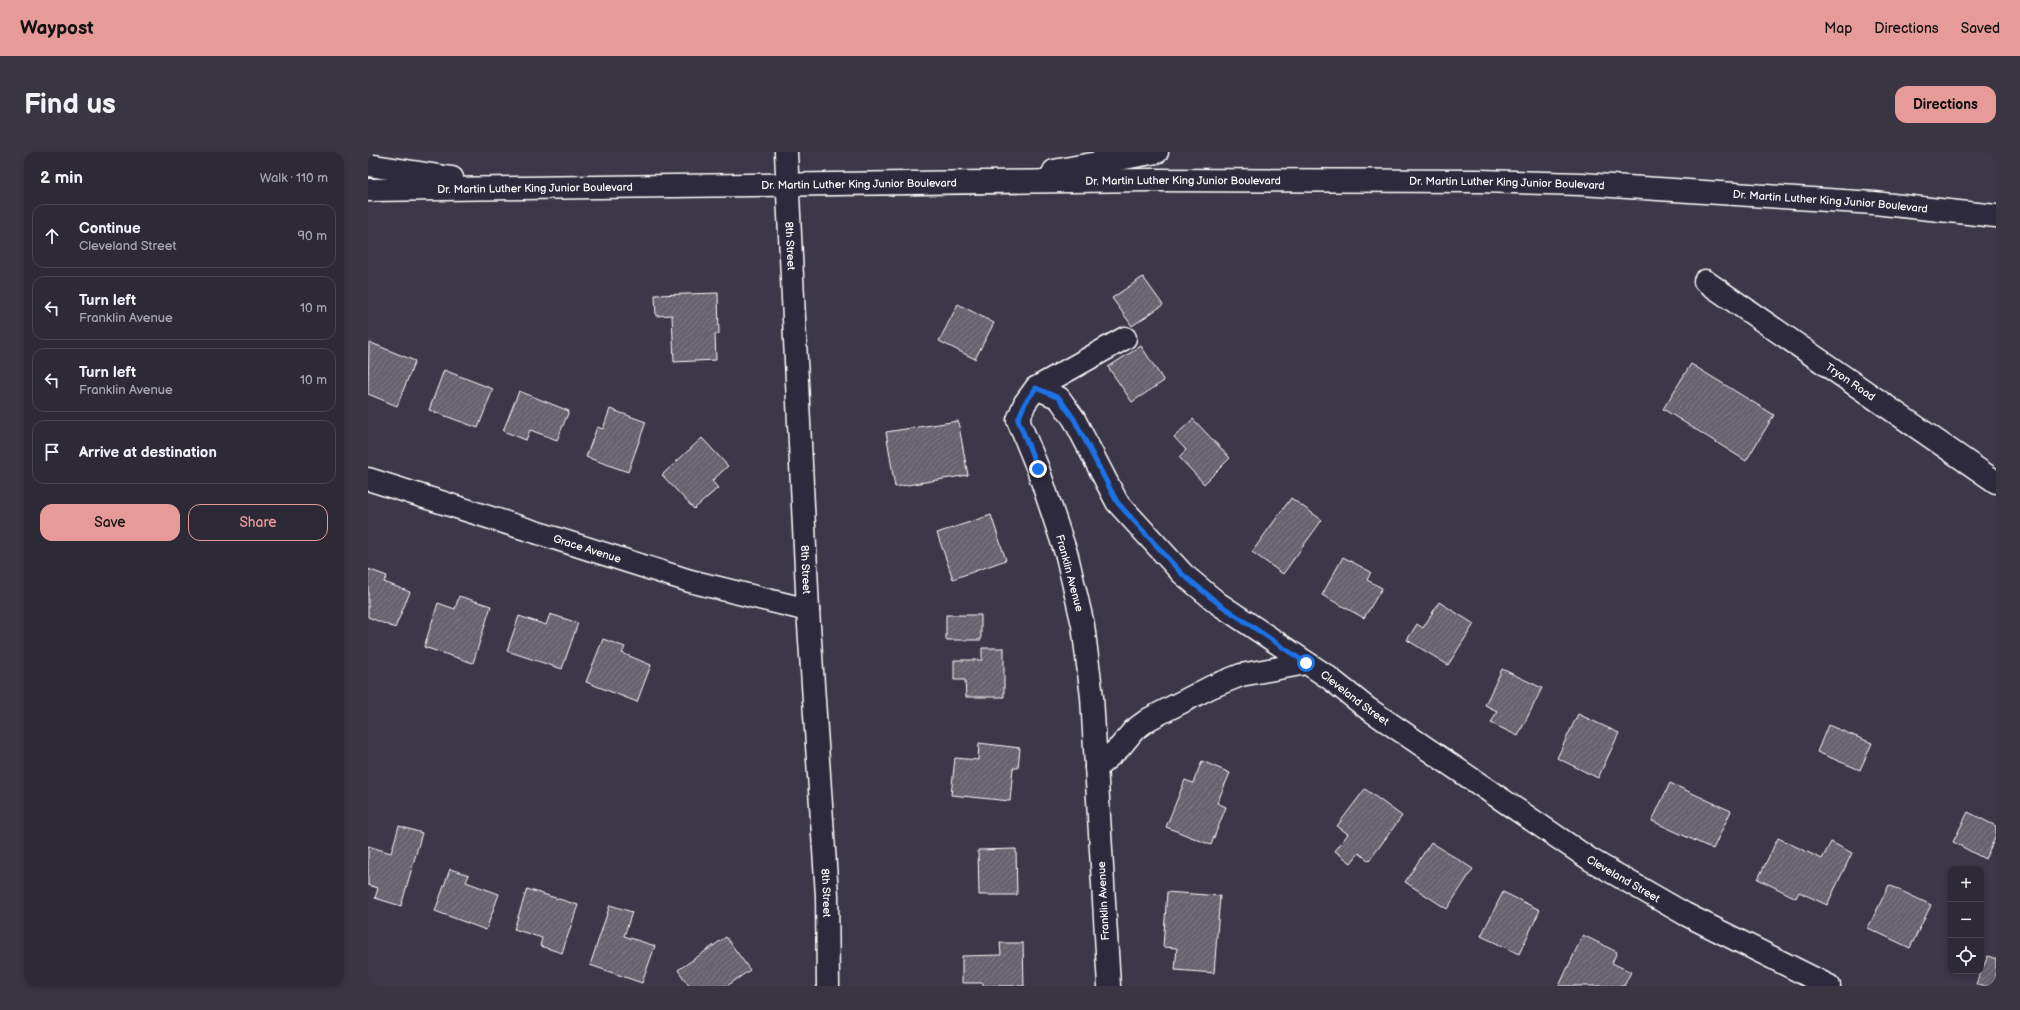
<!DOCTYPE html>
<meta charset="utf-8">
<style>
:root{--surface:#2d2937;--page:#393542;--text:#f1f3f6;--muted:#a7a6ad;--line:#484552;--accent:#e69b98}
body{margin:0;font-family:"Balsamiq Sans",sans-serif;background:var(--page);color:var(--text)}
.controls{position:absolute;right:12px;bottom:12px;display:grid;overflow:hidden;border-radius:8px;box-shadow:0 2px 6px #0003}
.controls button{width:36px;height:36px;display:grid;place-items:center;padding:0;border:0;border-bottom:1px solid var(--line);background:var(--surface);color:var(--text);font:20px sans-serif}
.stop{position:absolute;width:12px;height:12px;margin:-9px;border:3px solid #1a73e8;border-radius:50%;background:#fff}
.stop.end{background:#1a73e8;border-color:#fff;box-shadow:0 1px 4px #0008}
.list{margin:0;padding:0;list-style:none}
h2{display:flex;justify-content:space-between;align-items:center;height:52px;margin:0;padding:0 16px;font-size:17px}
h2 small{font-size:13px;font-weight:400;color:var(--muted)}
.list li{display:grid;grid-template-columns:26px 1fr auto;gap:12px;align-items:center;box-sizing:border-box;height:64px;margin:0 8px 8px;padding:0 8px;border:1px solid var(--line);border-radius:12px}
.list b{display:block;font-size:15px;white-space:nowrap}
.list p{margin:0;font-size:13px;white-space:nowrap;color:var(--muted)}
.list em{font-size:13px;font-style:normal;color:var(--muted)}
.actions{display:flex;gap:8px;padding:12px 16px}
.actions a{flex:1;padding:9px 0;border:1px solid var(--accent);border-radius:12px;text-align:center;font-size:14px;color:var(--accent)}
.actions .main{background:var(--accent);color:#111}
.icon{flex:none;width:22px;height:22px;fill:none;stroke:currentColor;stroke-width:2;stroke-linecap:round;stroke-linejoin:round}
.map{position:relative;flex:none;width:1628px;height:834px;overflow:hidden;border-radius:12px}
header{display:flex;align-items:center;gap:24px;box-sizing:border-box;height:56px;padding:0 20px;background:var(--accent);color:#111}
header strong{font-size:19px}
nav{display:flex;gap:22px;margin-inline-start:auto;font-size:14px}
.intro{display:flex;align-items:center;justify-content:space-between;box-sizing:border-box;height:96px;padding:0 24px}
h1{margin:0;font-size:28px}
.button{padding:10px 18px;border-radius:12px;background:var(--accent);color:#111;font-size:14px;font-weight:700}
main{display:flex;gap:24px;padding:0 24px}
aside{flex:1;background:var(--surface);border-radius:12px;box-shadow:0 2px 6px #0003}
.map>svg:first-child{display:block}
</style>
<header>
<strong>Waypost</strong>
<nav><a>Map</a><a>Directions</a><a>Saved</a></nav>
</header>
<div class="intro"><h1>Find us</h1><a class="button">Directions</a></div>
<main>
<aside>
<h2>2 min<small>Walk · 110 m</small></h2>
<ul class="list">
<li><svg class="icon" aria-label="ahead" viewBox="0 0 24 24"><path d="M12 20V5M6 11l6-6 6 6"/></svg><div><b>Continue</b><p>Cleveland Street</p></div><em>90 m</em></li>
<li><svg class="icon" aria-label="left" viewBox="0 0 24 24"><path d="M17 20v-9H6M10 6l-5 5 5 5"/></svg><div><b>Turn left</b><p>Franklin Avenue</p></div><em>10 m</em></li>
<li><svg class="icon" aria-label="left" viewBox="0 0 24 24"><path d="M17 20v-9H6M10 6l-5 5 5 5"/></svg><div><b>Turn left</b><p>Franklin Avenue</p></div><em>10 m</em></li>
<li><svg class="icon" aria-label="arrive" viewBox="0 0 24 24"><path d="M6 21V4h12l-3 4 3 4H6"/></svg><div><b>Arrive at destination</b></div></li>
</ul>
<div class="actions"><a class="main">Save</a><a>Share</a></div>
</aside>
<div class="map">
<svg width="1628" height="834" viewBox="0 0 1628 834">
<defs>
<pattern id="building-hatch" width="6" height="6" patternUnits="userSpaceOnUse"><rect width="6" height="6" fill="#666270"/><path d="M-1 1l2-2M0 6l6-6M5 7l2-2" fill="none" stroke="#7d7a85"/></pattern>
</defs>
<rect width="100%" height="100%" fill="#3c3749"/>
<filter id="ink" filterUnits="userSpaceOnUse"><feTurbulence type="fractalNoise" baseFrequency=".025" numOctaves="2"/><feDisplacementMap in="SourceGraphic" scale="8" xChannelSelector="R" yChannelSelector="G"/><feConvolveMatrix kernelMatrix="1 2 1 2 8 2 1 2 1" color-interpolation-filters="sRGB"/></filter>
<g filter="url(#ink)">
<path fill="url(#building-hatch)" stroke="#fff" d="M775 125 795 153 764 174 744 146Z
M350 141 351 182H347L348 208 306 210 304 163 288 164 287 143Z
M590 152 626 171 607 207 571 189Z
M1 190 47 209 29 254 0 242Z
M773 194 796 229 764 250 740 215Z
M1323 212 1406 263 1378 309 1295 257Z
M76 218 125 237 110 276 61 258Z
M151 239 201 259 189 288 162 278 158 288 135 279Z
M242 257 278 270 260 320 218 305 229 275 235 277Z
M825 267 862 306 836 332 811 305 818 298 806 285Z
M590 269 600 323 527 335 518 280Z
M334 286 360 314 344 329 350 336 326 357 294 323Z
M923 346 954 368 915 422 884 400Z
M623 363 638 408 585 427 569 381Z
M975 405 1003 420 999 428 1014 436 996 466 954 443Z
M0 417 19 424 16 430 42 440 27 476 0 465Z
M91 444 123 454 105 511 56 495 70 451 87 457Z
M1071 450 1106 472 1080 513 1039 488 1049 472 1055 476Z
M182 462 210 471 194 517 139 499 151 464 178 473Z
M578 463H613V488H578Z
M235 487 257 495 254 501 283 513 269 550 218 530Z
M614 496H636V545H598L597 528H586V508H614Z
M1134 517 1174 536 1150 584 1123 571 1129 559 1117 553Z
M1210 562 1251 581 1230 626 1189 606Z
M1460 573 1504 591 1492 618 1449 600Z
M611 591 652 596 650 616H645L642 649 583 643 587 606 610 608Z
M834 609 862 621 849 651 858 655 843 693 798 675 817 628 825 631Z
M1302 631 1363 659 1345 697 1284 669Z
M997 637 1034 664 1001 709 991 701 983 711 967 699 980 682 969 674Z
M1600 660 1628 674V684L1617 707 1585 690Z
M31 674 54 681 33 754 7 746 10 736 0 733V694L23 701Z
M1410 686 1454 707 1463 690 1484 701 1459 753 1431 740 1428 746 1390 727Z
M1063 690 1105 717 1079 757 1037 730Z
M648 697 649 743H611L610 698Z
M82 717 101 723 98 730 131 742 118 778 67 759Z
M1521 733 1563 753 1542 796 1500 776Z
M159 737 210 753 194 801 172 794 174 786 146 777Z
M799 740 852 744 846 821 807 818 809 796 795 795Z
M1135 740 1172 758 1151 802 1113 784Z
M242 753 264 760 256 784 287 794 274 831 222 813Z
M1215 783 1249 800 1244 811 1263 820 1256 834H1191Z
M358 785 382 818 359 834H321L310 818Z
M632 791H655L656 834H615V831H594V804L633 803Z
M1620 804 1628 807V834H1613L1608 832Z"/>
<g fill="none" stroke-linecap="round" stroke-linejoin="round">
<g stroke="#fff" stroke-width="25">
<g id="minor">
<path id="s1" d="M418 0 440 458 459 743 460 834"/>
<path id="s2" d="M1337 129 1628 330"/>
<path id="s3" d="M668 236 691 246 706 267 749 350 815 422 851 452 960 525 999 556 1223 708 1317 762 1461 834"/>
<path id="s4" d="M0 327 322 429 440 458"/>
<path d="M728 616 752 595 766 578 781 567 843 535 873 523 938 511"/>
<path d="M741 834 724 545 715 473 699 404 670 317 650 268 657 251 668 236 757 186"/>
</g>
</g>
<g stroke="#fff" stroke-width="25">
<g id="primary">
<path d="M0 13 84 26"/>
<path d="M686 19 789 0"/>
<path id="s5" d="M0 38 782 28 1111 29 1213 32 1506 51 1628 64"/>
</g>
</g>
<use href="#minor" stroke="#2f2a3d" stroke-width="22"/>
<use href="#primary" stroke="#2f2a3d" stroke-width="22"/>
</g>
</g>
<g fill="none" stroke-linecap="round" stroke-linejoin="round" filter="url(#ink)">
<path stroke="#1a73e8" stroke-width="5" d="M670 317 650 268 657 251 668 236 691 246 706 267 749 350 814 422 851 452 938 511"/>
</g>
<g text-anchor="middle" stroke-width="3" stroke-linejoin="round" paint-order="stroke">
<g font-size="11" fill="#fff" stroke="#2f2a3d">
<text dy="4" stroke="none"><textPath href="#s5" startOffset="815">Dr. Martin Luther King Junior Boulevard</textPath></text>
<text dy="4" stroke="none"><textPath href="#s5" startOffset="1139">Dr. Martin Luther King Junior Boulevard</textPath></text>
<text dy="4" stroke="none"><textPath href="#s5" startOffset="491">Dr. Martin Luther King Junior Boulevard</textPath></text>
<text dy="4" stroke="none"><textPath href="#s5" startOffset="167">Dr. Martin Luther King Junior Boulevard</textPath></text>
<text dy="4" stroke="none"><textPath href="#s5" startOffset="1463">Dr. Martin Luther King Junior Boulevard</textPath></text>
<text dy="4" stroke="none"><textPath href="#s1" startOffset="94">8th Street</textPath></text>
<text dy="4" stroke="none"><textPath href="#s2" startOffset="177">Tryon Road</textPath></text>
<text dy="4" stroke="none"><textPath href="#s4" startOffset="230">Grace Avenue</textPath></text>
<text dy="4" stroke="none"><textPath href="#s1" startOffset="418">8th Street</textPath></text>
<text transform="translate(702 421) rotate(75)" y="4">Franklin Avenue</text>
<text dy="4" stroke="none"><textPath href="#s3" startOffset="454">Cleveland Street</textPath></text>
<text dy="4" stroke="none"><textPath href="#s3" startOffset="778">Cleveland Street</textPath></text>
<text dy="4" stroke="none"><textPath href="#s1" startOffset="742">8th Street</textPath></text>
<text transform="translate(735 749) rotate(-93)" y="4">Franklin Avenue</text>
</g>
</g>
</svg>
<div class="controls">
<button>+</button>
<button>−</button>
<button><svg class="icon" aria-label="locate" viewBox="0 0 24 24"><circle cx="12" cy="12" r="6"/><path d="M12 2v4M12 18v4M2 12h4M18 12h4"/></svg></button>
</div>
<div class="stop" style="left:938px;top:511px"></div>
<div class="stop end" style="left:670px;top:317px"></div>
</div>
</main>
